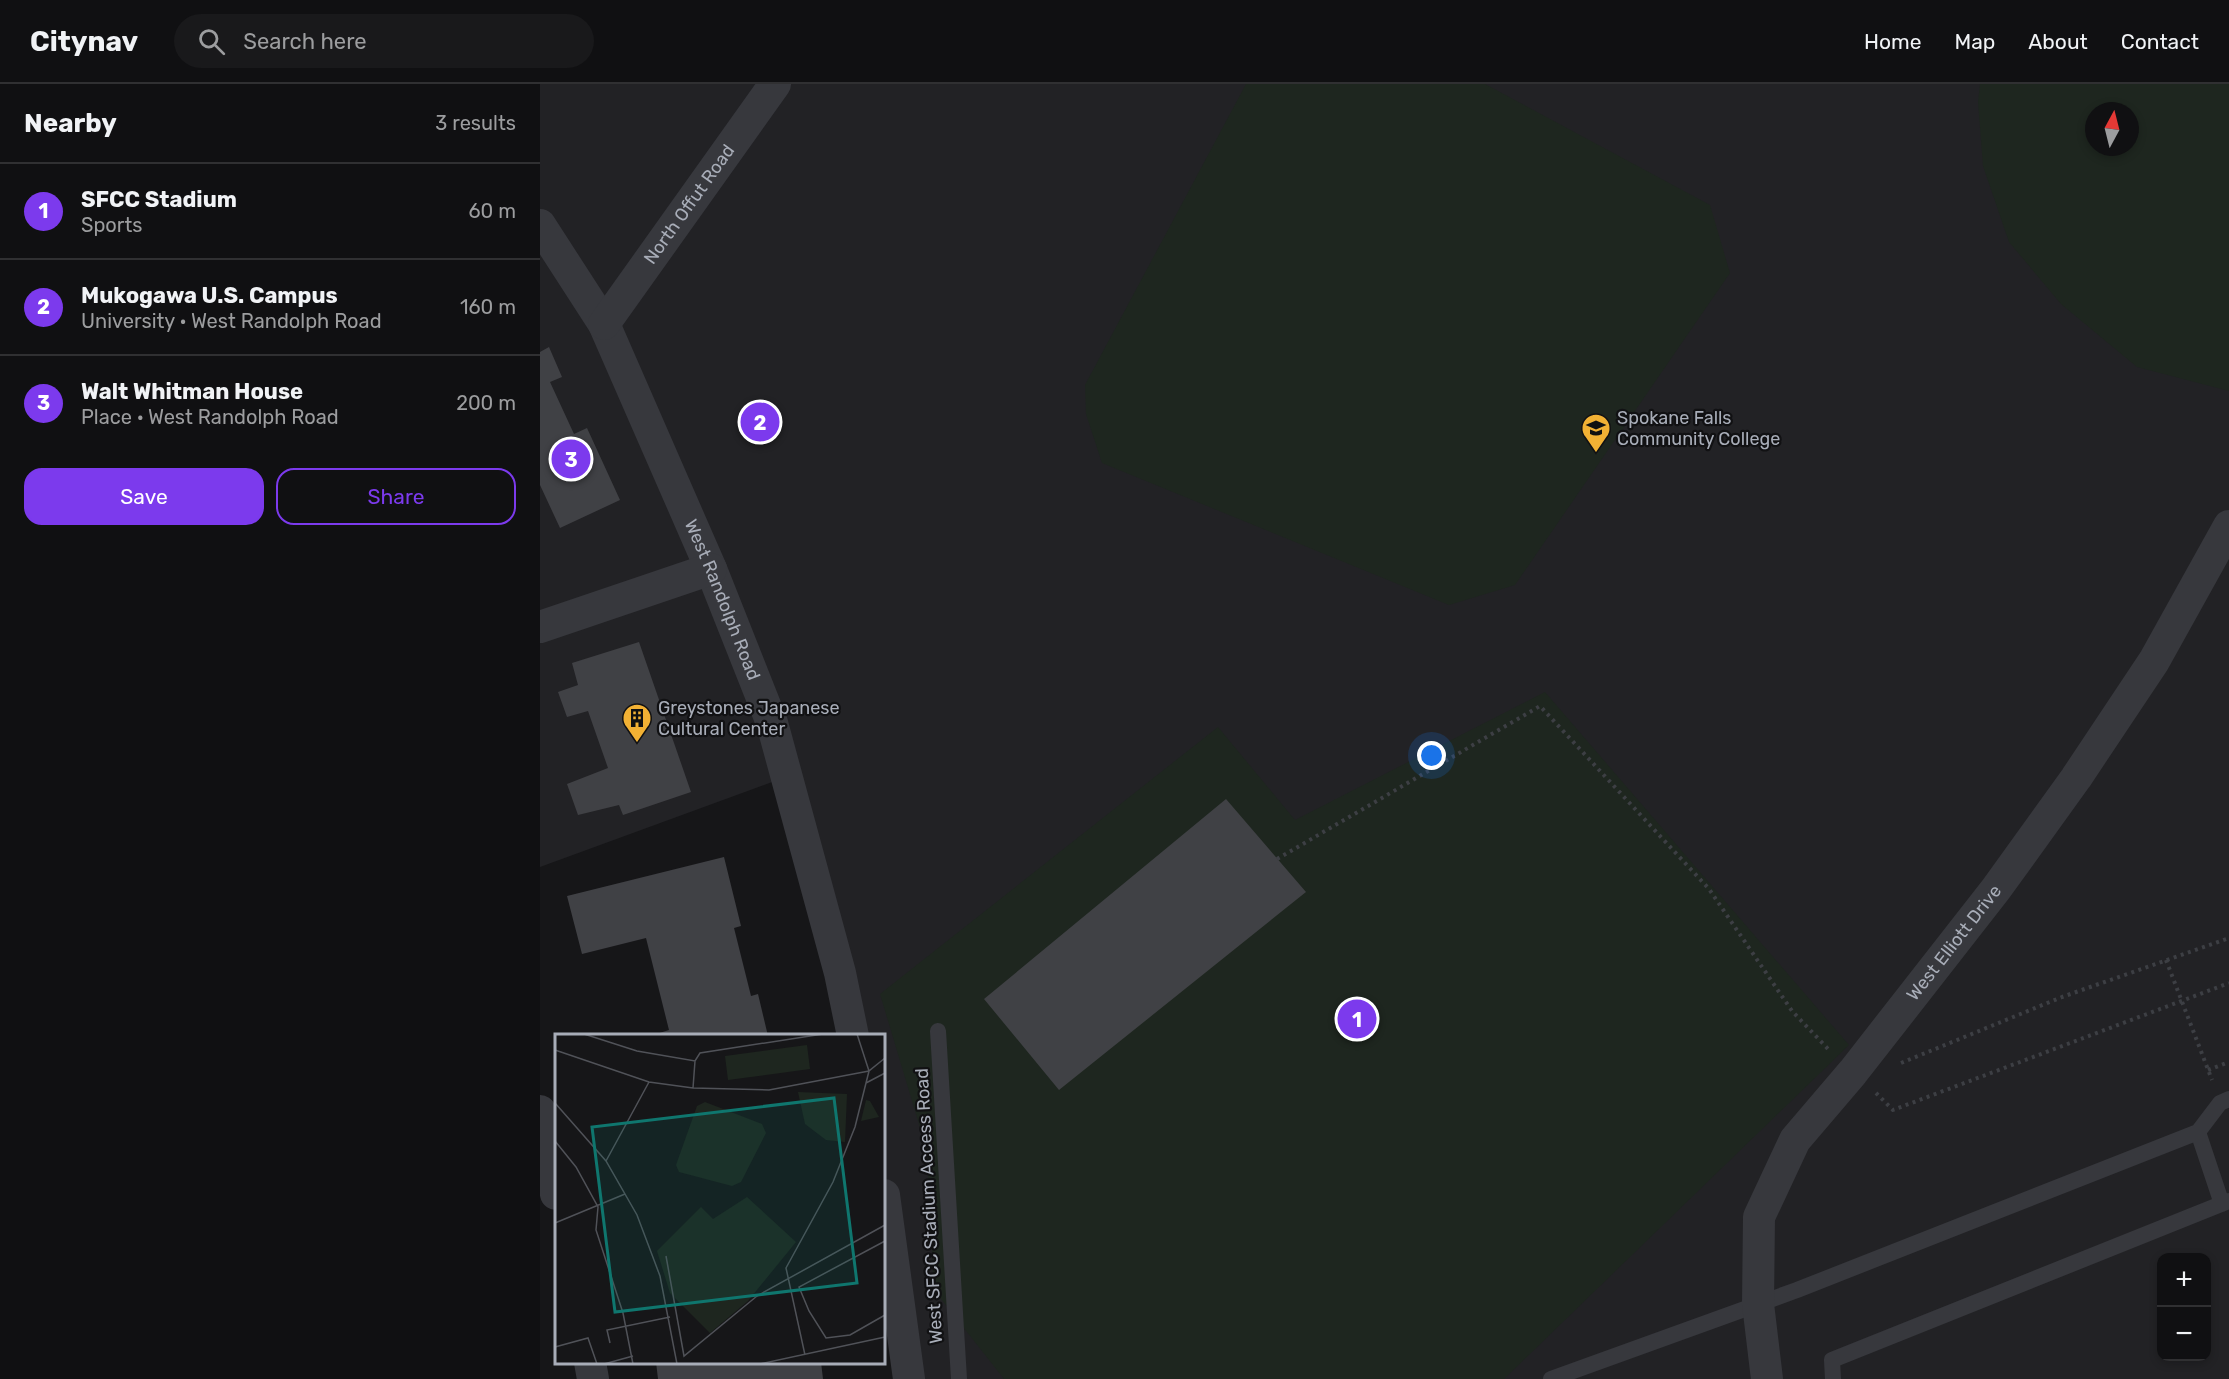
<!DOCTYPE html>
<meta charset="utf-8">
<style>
:root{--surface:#101012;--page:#19191b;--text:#f1f3f6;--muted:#9c9d9f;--line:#303032;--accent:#7c3aed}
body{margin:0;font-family:Rubik,sans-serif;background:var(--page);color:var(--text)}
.controls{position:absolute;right:18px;bottom:18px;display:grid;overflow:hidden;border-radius:12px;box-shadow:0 3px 9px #0003}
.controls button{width:54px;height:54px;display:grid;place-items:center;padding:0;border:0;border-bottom:2px solid var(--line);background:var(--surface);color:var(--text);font:30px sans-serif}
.compass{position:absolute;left:1545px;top:18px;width:54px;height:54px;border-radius:50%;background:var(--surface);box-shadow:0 3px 9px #0003;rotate:7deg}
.you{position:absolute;left:892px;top:672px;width:21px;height:21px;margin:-15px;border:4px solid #fff;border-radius:50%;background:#1a73e8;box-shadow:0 0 0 9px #1a73e833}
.badge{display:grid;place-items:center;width:39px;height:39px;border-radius:50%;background:var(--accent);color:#fff;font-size:20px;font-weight:700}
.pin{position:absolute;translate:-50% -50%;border:3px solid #fff;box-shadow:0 2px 6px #0006}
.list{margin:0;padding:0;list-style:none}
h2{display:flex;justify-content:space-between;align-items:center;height:78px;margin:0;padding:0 24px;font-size:26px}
h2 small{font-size:20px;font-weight:400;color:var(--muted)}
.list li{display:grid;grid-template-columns:39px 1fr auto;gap:18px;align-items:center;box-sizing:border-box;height:96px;padding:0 24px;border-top:2px solid var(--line)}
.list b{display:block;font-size:22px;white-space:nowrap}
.list p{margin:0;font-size:20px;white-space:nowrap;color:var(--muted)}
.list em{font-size:20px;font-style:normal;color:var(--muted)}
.actions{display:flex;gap:12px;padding:18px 24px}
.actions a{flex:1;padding:14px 0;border:2px solid var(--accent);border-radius:18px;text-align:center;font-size:21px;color:var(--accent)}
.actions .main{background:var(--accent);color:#fff}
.icon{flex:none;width:33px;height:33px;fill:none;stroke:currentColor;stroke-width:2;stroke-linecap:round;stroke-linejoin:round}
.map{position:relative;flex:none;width:1689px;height:1295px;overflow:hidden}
header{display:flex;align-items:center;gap:36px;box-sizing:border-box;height:84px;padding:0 30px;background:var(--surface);border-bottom:2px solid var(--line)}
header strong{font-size:28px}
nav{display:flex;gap:33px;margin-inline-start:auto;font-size:21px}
.search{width:420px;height:54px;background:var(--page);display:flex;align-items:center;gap:15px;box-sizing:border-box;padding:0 21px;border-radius:33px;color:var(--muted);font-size:22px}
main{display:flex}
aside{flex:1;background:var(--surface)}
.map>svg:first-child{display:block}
</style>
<header>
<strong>Citynav</strong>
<div class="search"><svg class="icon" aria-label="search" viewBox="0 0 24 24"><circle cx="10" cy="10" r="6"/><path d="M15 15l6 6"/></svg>Search here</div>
<nav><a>Home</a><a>Map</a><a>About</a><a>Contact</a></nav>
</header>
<main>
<aside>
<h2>Nearby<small>3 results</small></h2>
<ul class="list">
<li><span class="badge">1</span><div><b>SFCC Stadium</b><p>Sports</p></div><em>60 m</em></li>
<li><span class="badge">2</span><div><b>Mukogawa U.S. Campus</b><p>University · West Randolph Road</p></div><em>160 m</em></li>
<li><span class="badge">3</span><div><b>Walt Whitman House</b><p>Place · West Randolph Road</p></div><em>200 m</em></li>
</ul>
<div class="actions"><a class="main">Save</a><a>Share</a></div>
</aside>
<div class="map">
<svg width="1689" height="1295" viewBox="0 0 1689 1295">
<rect width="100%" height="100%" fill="#161618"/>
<path fill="#222225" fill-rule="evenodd" d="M0 0H1689V1295H369L344 1111V952L313 951 235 697 0 783ZM1554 27H1590V63H1554ZM1622 1174H1666V1272H1622Z"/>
<path fill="#1e261f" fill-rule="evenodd" d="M706 0H945L1170 121 1190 189 975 501 909 521 562 379 546 330 545 301Z
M1440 0H1689V307L1597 283 1521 220 1469 158 1443 82 1438 18ZM1554 27H1590V63H1554Z
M1005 608 1309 961 964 1295H464L394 1206 387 1067 340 910 678 643 755 736Z"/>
<path fill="#404145" d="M9 263 22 293 10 298 34 350 47 344 80 416 20 444 0 401V268Z
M99 558 151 708 83 731 79 721 38 731 27 700 68 684 48 627 27 633 18 608 38 601 32 579Z
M686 715 766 808 519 1006 444 915Z
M184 773 201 842 194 844 211 912 218 910 228 952H110L129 946 106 854 42 870 27 812Z
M116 1278H281L283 1295H118Z"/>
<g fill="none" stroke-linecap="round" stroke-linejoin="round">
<path stroke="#3d3f44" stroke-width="4" stroke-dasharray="3 4.5" stroke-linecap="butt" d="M737 775 1000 622 1169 805 1252 927 1290 967
M1626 876 1672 996
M1361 979 1522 913 1689 854
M1668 986 1689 978
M1336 1009 1353 1026 1689 899"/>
<path stroke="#37383d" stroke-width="16" d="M398 947 419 1295
M1658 1048 1682 1120
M1011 1295 1257 1206 1658 1048 1680 1019 1689 1015
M1293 1295 1292 1276 1689 1117"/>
<g stroke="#37383d" stroke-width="32">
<path id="s1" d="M0 141 64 240 171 485 232 639 300 889 313 952"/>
<path id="s2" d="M64 240 235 0"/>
<path d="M0 543 171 485"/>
<path d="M0 1027 16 1110"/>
<path d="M344 1111 369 1295"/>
<path d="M50 1278 53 1295"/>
<path id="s3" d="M1227 1295 1218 1220 1219 1133 1255 1056 1313 988 1456 805 1536 694 1614 577 1689 442"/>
</g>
</g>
<defs>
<g id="university-pin" transform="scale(1.5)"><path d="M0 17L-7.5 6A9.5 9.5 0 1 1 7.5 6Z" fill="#f2b134" stroke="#111113"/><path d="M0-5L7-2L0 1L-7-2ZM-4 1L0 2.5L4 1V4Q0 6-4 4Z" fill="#111"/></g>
<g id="building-pin" transform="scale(1.5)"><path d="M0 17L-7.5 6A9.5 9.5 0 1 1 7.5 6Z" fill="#f2b134" stroke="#111113"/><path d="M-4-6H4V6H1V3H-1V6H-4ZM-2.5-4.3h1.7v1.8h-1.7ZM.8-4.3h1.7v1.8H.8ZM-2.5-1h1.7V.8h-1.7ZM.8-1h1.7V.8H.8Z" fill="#111"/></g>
</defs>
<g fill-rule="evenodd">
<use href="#university-pin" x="1056" y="344"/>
<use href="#building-pin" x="97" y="634"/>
</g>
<g text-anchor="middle" stroke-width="4.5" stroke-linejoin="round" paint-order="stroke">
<g font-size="18" fill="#a8adb8" stroke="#111113">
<text dy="6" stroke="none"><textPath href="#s2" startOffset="147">North Offut Road</textPath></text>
<text dy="6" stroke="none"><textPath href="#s1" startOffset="418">West Randolph Road</textPath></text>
<text dy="6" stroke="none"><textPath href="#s3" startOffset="501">West Elliott Drive</textPath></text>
<text transform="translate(389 1122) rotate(-93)" y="6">West SFCC Stadium Access Road</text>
</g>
<g font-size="18" fill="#a8adb8" stroke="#111113" text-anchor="start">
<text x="1077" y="340">Spokane Falls<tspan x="1077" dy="21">Community College</tspan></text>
<text x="118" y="630">Greystones Japanese<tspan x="118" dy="21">Cultural Center</tspan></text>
</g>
</g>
<g transform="translate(15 950)">
<rect width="330" height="330" fill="#161618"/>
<path d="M252 11 255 35 173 46 170 22ZM243 58 292 60 290 108 271 106 250 90ZM311 66 315 67 324 83 306 87ZM150 68 207 90 211 99 186 148 177 152 124 138 121 131 142 72ZM192 163 241 208 193 267 155 299 115 259 102 217 146 173 158 185Z" fill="#1e261f"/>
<path fill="none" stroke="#505258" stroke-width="1.5" d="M29 0 82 17 140 27 145 19 268 0M302 0 314 37M0 16 94 48 138 54 214 56 314 37M311 49 330 39M138 54 140 27M0 69 51 127 82 181 105 242 122 330M0 107 21 133 43 173 41 196 68 279 78 330M51 127 94 48M0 189 70 160M330 207 244 253 254 277 271 304 295 301 330 281M111 222 129 322 202 262 330 191M55 309 52 296 115 283M0 313 33 304 42 330M250 321 231 234 278 148 300 93 314 37 330 24M49 330 78 322M205 330 330 303"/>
<path fill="#0f766e" fill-opacity="0.15" stroke="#0f766e" stroke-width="3" d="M279 64 302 249 60 278 37 93Z"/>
<rect width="330" height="330" fill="none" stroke="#a8adb8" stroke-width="3"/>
</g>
</svg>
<div class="controls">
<button>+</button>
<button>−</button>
</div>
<svg class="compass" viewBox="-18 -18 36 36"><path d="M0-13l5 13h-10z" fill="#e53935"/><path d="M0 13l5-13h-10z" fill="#9c9d9f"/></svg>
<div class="you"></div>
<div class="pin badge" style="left:817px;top:935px">1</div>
<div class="pin badge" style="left:220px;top:338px">2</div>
<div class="pin badge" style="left:31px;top:375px">3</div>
</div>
</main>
